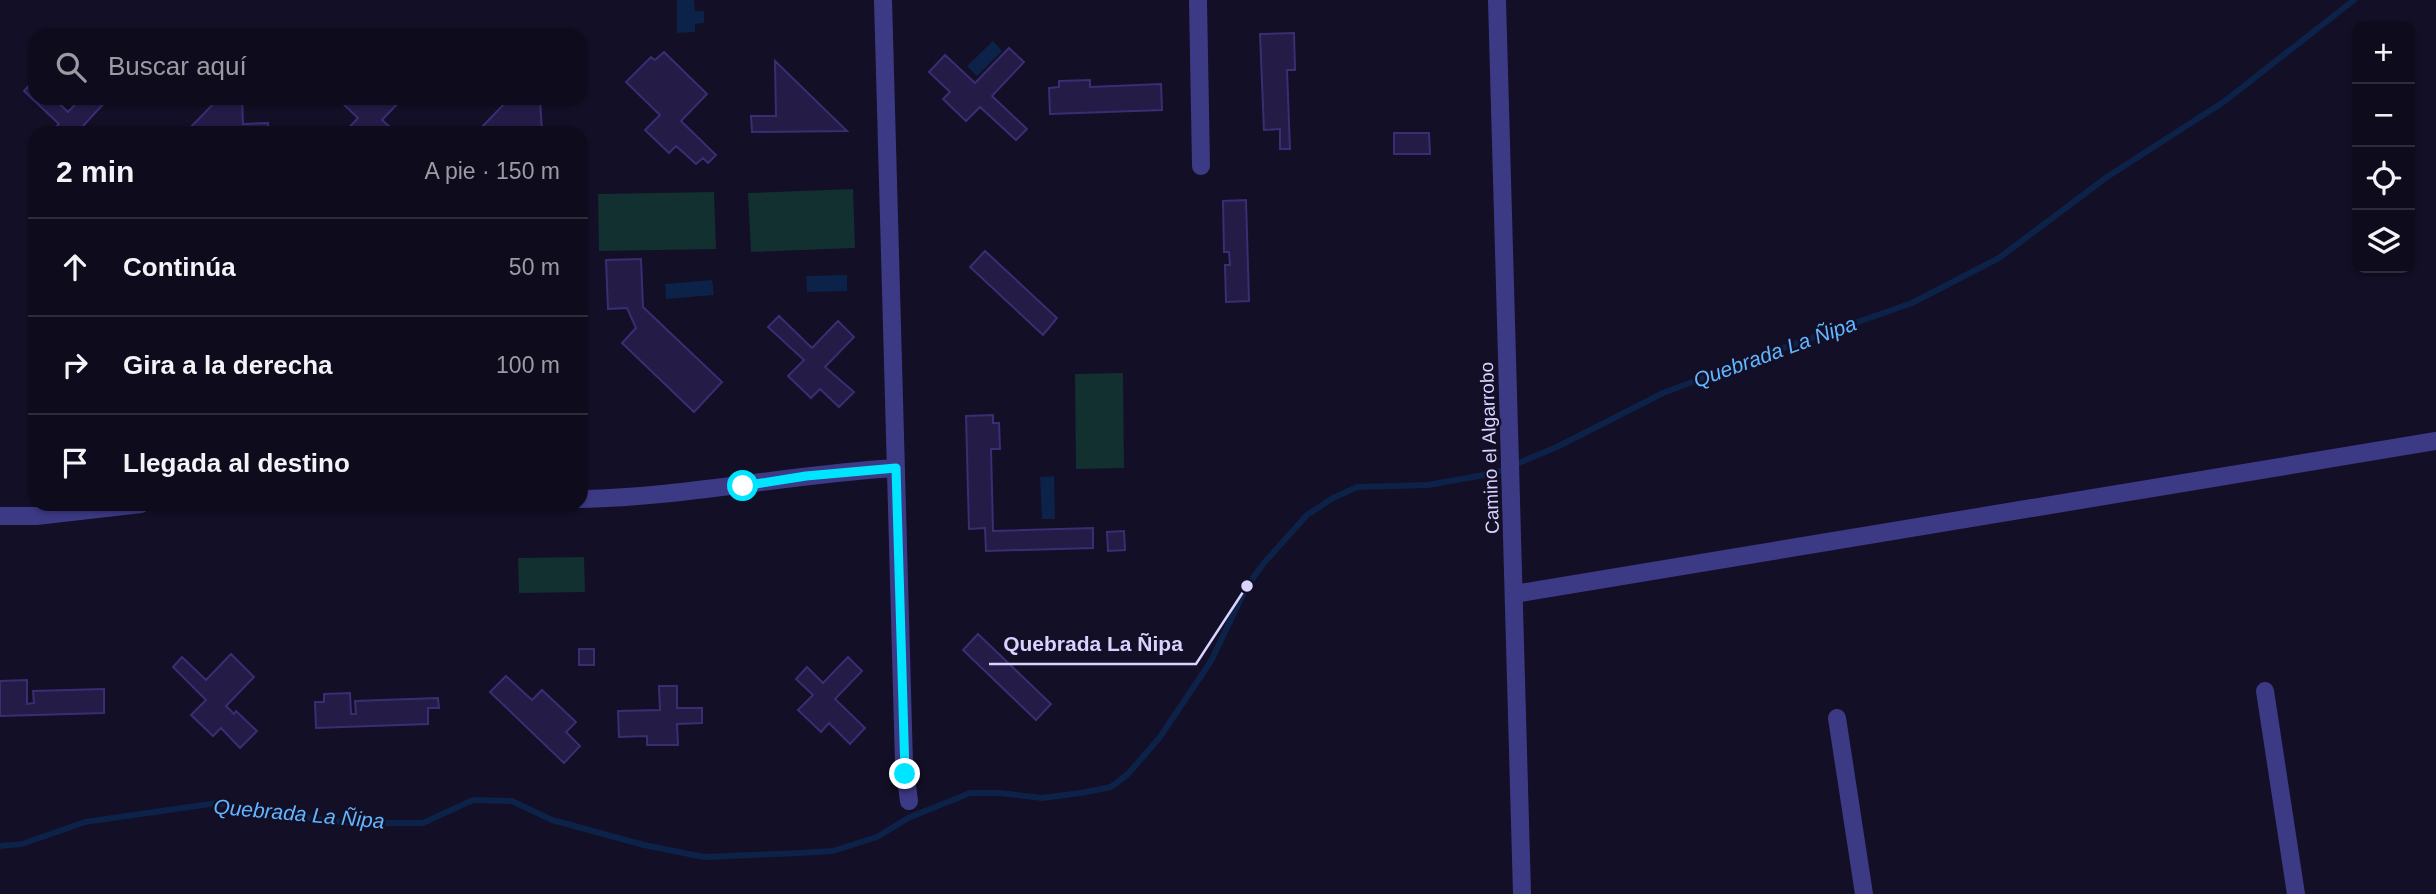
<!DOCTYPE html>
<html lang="es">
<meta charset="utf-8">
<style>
:root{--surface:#0e0b1c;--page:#1c1929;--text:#f1f3f6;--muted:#9b9ba3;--line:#2e2b3b}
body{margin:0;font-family:Arial,sans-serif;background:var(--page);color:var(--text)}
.controls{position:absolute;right:21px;top:21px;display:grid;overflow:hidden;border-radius:14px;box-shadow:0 2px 5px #0004}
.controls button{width:63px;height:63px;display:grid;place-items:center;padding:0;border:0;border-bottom:2px solid var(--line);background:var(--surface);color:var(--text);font:35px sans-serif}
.stop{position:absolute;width:21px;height:21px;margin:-16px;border:5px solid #00e5ff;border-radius:50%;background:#fff}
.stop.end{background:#00e5ff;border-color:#fff;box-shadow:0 2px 7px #0008}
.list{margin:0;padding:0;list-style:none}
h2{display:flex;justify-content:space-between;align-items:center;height:91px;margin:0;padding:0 28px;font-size:30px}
h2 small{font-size:23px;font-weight:400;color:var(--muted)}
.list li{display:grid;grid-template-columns:46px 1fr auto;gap:21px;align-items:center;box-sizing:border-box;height:98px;padding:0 28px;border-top:2px solid var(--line)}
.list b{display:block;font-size:26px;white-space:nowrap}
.list em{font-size:23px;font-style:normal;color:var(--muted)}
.icon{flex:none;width:38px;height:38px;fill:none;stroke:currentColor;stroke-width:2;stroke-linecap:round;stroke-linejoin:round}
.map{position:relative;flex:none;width:2436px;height:894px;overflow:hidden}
.search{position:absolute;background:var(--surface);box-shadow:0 2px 5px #0004;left:28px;top:28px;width:560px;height:77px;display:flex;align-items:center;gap:18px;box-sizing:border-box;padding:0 24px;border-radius:21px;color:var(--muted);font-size:26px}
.panel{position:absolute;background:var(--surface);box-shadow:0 2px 5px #0004;left:28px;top:126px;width:560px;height:385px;border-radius:21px}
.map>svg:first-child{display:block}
</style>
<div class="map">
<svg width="2436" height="894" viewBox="0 0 2436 894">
<rect width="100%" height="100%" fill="#130f26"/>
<path fill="#12302f" d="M853 189 855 248 751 252 748 193Z
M714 192 716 249 599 251 598 194Z
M1123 373 1124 468 1076 469 1075 374Z
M584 557 585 592 519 593 518 558Z"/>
<path fill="#0c2248" d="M677 0H694L695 11H704V23L695 24V32L677 33Z
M993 41 1002 51 977 76 967 66Z
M847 275V291L807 292 806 276Z
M712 280 714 295 666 299 665 284Z
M1054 476 1055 519H1042L1040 477Z"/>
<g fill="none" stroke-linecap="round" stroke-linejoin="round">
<path stroke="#0c2248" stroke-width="6" d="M0 846 22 844 85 822 217 803 282 815 351 823H423L473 800 512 801 552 820 644 845 704 857 800 853 833 851 877 837 908 818 970 793H1000L1042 798 1081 793 1111 787 1128 774 1160 737 1211 661 1247 586 1264 563 1307 515 1333 498 1357 487 1428 485 1495 473 1559 446 1663 393 1786 347 1912 303 1999 258 2107 177 2225 101 2354 0"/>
</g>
<path fill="#241b47" stroke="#3b2d73" stroke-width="2" d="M1294 33 1295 70H1287L1290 149H1280V129L1264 130 1260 34Z
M1009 48 1024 62 992 96 1027 129 1016 140 980 107 966 121 943 99 950 92 929 72 945 55 975 83Z
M664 52 707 94 681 121 716 155 708 163 703 158 696 164 676 146 669 153 645 130 660 115 626 82 651 57 655 60Z
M775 61 847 131 752 132 751 116H776Z
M34 80 35 98H53L68 112 81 98H109L82 127 88 133H50L59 124 24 91Z
M1090 80V87L1161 84 1162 110 1050 114 1049 88 1059 87V81Z
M219 98H242L243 124 268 123 269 133H185Z
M337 98H403L382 120 391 128 388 131 390 133H344L358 118Z
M510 98H540L542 133H476Z
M1394 133H1429L1430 154H1394Z
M1246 200 1249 301 1226 302 1225 265H1230L1229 252H1224L1223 201Z
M985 251 1057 318 1043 335 970 267Z
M641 259 643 307 722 382 694 412 622 343 636 328 627 308 608 309 606 260Z
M779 316 812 348 838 321 854 337 825 367 854 392 839 407 820 389 811 398 788 376 804 360 768 327Z
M993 415V423H999L1000 449H991L993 531 1093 528V548L986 551 985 528 969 529 966 416Z
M1124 531 1125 550 1108 551 1107 532Z
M978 634 1051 704 1036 720 963 650Z
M579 649H594V665H579Z
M231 654 254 677 226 706 234 714 236 711 257 731 240 748 221 728 213 736 191 715 206 700 173 667 182 657 206 680Z
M848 657 862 671 835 699 865 728 850 744 829 723 821 732 798 710 813 695 796 679 807 667 823 683Z
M506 676 532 700 542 690 576 722 566 732 580 746 564 763 490 692Z
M27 680V704L34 703 33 691 104 689V713L0 716V681Z
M659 686H677V708H702V723L677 724 678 745H647V736L619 737 618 711 660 710Z
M350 693 351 714H356L355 701 438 698 439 708H428V724L316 728 315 702H324V694Z"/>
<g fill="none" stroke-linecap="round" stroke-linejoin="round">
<path stroke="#3d3a85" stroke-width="18" d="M883 0 904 763 909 801
M1198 0 1201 166
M1497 0 1522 894
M581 499C687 497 790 474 896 468
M0 516H36L141 504
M1514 594 2436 441
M2265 691 2296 894
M1837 718 1864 894"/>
</g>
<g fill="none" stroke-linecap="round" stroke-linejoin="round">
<path stroke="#00e5ff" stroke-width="9" d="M743 486 806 476 896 468 905 774"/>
</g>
<g text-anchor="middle" stroke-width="5" stroke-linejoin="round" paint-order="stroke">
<g font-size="19" fill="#d9d4ff" stroke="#130f26">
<text transform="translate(1489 448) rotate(-92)" y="7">Camino el Algarrobo</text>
</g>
<g font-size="21" font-style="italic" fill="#62b6ff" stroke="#130f26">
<text transform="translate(1775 352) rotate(-20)" y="7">Quebrada La Ñipa</text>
<text transform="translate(299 814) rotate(5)" y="7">Quebrada La Ñipa</text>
</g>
</g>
<path fill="none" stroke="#d9d4ff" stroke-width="2.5" d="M1247 586L1196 664H989"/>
<circle fill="#d9d4ff" stroke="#130f26" stroke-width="2.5" cx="1247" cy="586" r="7"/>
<g font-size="21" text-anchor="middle" font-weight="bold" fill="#d9d4ff" stroke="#130f26" stroke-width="5" stroke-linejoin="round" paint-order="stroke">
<text x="1093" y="651">Quebrada La Ñipa</text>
</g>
</svg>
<div class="controls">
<button>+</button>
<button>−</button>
<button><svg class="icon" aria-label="locate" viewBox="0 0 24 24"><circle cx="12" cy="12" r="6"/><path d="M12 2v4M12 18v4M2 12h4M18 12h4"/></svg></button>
<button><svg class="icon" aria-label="layers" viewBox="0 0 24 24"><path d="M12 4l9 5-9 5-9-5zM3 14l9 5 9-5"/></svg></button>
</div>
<div class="stop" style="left:743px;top:486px"></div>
<div class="stop end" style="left:905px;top:774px"></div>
<div class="search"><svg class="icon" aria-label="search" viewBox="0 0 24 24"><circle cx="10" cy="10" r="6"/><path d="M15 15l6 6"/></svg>Buscar aquí</div>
<section class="panel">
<h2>2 min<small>A pie · 150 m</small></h2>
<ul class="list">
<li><svg class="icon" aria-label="ahead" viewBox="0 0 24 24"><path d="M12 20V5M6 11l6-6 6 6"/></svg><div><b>Continúa</b></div><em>50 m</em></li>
<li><svg class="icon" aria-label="right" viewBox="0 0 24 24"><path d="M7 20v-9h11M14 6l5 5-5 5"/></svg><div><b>Gira a la derecha</b></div><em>100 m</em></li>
<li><svg class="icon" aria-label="arrive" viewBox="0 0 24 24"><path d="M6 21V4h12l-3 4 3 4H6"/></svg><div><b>Llegada al destino</b></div></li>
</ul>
</section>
</div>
